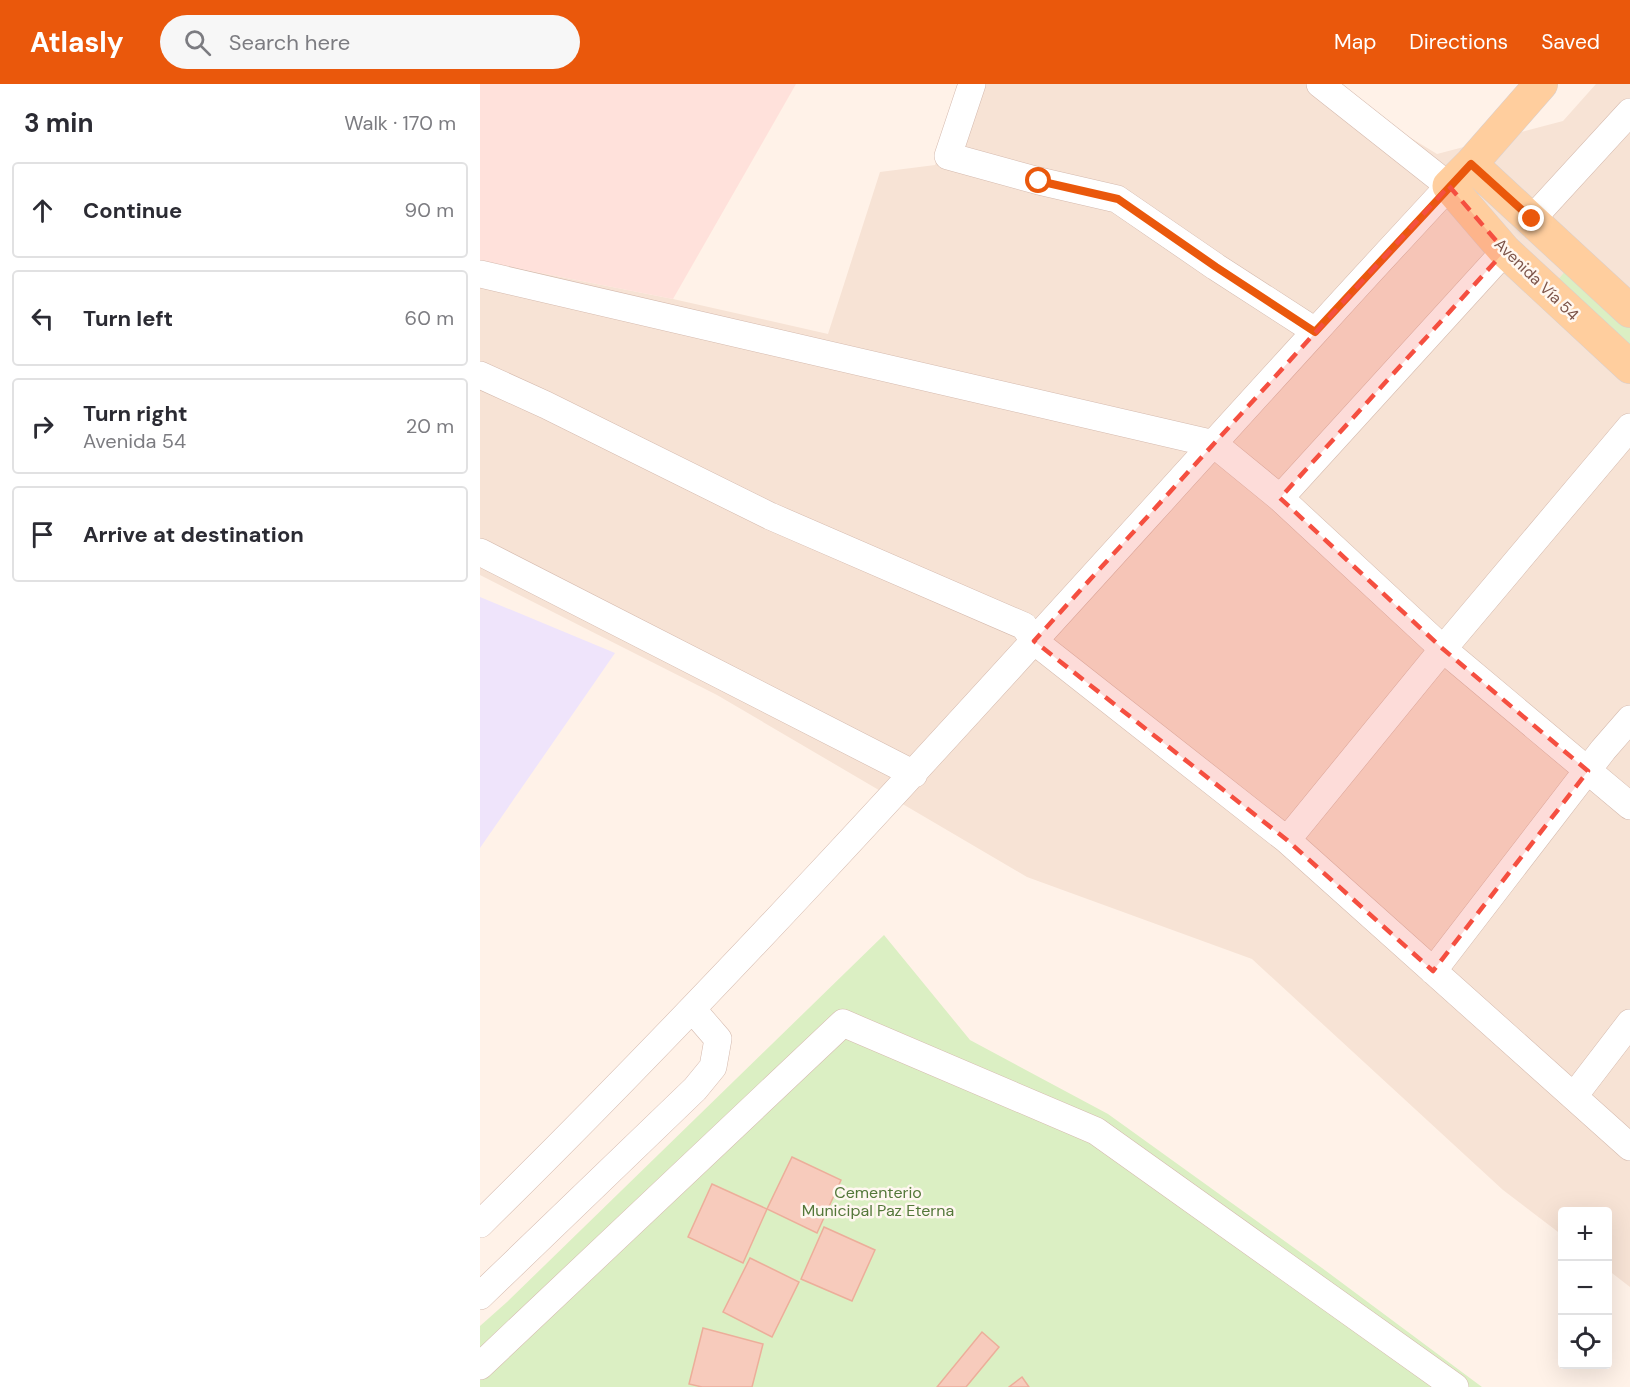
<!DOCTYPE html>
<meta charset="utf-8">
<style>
:root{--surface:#fff;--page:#f7f7f7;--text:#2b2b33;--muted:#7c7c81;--line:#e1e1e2;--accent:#ea580c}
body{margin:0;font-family:"DM Sans",sans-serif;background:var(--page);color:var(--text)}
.controls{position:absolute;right:18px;bottom:18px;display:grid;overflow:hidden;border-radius:6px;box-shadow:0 6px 24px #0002}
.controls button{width:54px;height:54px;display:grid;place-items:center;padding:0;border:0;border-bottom:2px solid var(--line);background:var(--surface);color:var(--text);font:30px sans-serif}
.stop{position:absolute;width:18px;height:18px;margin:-14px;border:4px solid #ea580c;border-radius:50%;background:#fff}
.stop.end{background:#ea580c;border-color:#fff;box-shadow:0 2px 6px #0008}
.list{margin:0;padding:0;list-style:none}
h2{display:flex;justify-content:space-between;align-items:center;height:78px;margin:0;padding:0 24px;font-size:26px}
h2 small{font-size:20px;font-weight:400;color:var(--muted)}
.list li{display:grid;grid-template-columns:39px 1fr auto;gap:18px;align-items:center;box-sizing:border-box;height:96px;margin:0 12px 12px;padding:0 12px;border:2px solid var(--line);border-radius:6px}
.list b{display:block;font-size:22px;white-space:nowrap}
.list p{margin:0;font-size:20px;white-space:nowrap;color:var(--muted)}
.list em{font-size:20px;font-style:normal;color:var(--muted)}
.icon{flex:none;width:33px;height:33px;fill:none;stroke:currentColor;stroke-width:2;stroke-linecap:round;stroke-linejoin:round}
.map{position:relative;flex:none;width:1150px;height:1303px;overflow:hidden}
header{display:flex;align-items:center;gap:36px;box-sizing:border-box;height:84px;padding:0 30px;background:var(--accent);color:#fff}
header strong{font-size:28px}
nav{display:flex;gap:33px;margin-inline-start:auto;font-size:21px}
.search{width:420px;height:54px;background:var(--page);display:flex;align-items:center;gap:15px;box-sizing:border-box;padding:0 21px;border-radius:33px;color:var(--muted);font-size:22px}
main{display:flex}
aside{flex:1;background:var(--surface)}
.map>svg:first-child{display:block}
</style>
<header>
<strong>Atlasly</strong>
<div class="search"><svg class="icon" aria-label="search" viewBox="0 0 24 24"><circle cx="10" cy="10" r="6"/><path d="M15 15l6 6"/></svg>Search here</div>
<nav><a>Map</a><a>Directions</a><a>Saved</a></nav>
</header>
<main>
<aside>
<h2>3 min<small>Walk · 170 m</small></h2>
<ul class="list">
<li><svg class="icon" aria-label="ahead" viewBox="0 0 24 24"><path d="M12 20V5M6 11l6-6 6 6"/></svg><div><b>Continue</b></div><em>90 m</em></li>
<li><svg class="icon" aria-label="left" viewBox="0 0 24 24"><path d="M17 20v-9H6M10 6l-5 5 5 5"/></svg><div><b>Turn left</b></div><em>60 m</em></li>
<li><svg class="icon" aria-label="right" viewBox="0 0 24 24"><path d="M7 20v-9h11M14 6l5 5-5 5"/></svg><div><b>Turn right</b><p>Avenida 54</p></div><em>20 m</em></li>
<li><svg class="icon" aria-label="arrive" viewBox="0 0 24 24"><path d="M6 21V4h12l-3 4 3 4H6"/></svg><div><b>Arrive at destination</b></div></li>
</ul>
</aside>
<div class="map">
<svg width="1150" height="1303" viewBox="0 0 1150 1303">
<rect width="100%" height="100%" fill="#fff2e8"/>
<path fill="#f7e3d5" d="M491 0H843L957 70 1083 37 1116 0H1150V1203L1128 1186V1128H1082V1151L1023 1106 772 875 547 793 237 611 0 491V177L193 215 348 250 400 88 455 81Z"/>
<path fill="#ffe1db" d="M0 0H316L193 215 0 177Z"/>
<path fill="#efe4fb" d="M0 513 135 569 0 764Z"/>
<path fill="#dbefc3" d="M1087 185 1150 242V263L1077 197Z
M404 851 490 956 628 1030 842 1184 1002 1303H0V1242L27 1218Z"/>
<path fill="#f7cbbc" stroke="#ecae9a" stroke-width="1.5" d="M312 1073 361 1096 337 1149 287 1125Z
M232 1100 287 1125 263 1179 208 1153Z
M344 1143 395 1166 372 1217 321 1195Z
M270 1174 319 1198 292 1253 243 1228Z
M223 1244 283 1260 272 1303H222L209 1300Z
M502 1248 519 1263 486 1303H457Z
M542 1293 549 1303H529Z"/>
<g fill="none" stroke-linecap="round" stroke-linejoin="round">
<g stroke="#d5baae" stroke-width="28">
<path id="minor" d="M492 0 468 72 559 97 637 115 736 183 835 247
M1052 135 1150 28
M0 190 734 360 800 414 963 565 1150 722
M0 291 66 321 290 432 544 542 554 557 807 756 1150 1063
M800 414 1025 167
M0 468 434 690
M807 756 963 565 1150 343
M953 887 1123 666 1150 635
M1094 1012 1150 939
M0 1140C290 855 559 550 834 249 878 200 924 151 969 102L840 0
M0 1212 215 1005 233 983 238 955 213 926
M0 1282 363 939 616 1047 975 1303"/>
</g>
<g stroke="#dacfcc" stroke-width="34">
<path id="major" d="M1061 0 991 80 969 102 1025 167 1150 283
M991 80 1150 227"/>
</g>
<use href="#minor" stroke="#fff" stroke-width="27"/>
<use href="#major" stroke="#ffce9e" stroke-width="33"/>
</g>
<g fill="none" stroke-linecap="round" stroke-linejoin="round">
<path stroke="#ea580c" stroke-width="8" d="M559 97 638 115 736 183 835 248 991 80 1052 135"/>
</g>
<path fill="#f54f40" fill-opacity="0.2" stroke="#f54f40" stroke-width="4.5" stroke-dasharray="12 8" stroke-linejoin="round" d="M969 102 1025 167 800 414 963 565 1108 687 953 887 807 756 554 557Z"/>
<g text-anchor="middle" stroke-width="5" stroke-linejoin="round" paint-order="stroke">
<g font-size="16" fill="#7c5348" stroke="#fff7f0">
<text transform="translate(1057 195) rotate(44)" y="6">Avenida Vía 54</text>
</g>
<g font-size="16" fill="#537739" stroke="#fff7f0">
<text x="398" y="1114">Cementerio<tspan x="398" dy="18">Municipal Paz Eterna</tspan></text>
</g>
</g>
</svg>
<div class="controls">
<button>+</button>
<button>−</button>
<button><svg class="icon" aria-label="locate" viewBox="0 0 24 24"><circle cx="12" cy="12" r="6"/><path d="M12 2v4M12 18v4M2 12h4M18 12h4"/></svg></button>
</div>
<div class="stop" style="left:559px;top:97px"></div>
<div class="stop end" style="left:1052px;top:135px"></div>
</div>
</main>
